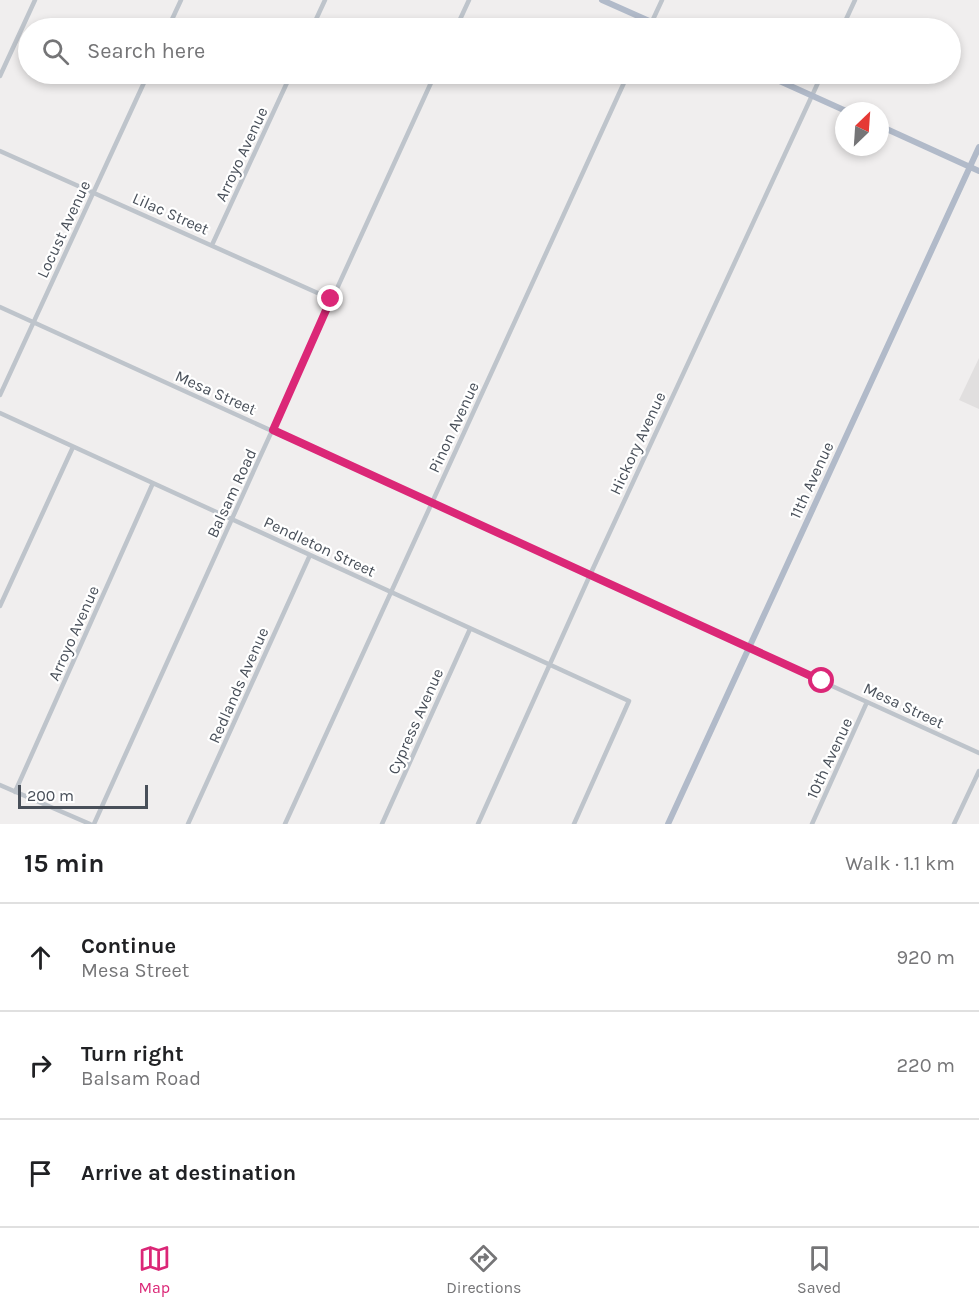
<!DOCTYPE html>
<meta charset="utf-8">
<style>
:root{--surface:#fff;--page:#f2f2f2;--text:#202124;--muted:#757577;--line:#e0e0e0;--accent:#db2777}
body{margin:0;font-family:Karla,sans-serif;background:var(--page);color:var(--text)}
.compass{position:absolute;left:835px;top:102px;width:54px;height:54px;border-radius:50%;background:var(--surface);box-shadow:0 3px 9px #0003;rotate:25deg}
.scale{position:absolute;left:18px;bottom:15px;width:130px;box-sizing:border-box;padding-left:6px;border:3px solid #484f59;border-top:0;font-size:16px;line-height:21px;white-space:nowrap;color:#484f59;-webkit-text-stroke:4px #fff;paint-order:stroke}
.stop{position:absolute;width:18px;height:18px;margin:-14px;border:4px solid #db2777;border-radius:50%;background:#fff}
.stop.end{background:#db2777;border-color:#fff;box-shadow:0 2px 6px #0008}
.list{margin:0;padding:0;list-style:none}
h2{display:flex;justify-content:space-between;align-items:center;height:78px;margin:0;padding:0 24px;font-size:26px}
h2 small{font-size:20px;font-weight:400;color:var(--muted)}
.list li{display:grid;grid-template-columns:39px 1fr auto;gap:18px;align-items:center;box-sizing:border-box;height:108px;padding:0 24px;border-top:2px solid var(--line)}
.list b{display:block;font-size:22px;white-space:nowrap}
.list p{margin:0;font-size:20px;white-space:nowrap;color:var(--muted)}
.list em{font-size:20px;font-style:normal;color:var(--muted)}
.icon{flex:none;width:33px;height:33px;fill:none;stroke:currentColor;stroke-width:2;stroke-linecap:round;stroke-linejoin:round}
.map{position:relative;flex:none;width:979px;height:824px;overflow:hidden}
.search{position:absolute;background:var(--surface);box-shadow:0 3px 9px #0003;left:18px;right:18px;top:18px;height:66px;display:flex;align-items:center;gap:15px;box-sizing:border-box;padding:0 21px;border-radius:33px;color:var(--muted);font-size:22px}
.sheet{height:402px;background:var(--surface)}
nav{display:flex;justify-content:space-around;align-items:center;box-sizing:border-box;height:84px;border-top:2px solid var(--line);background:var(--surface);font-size:16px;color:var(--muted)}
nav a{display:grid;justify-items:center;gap:3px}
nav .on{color:var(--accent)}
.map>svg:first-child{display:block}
</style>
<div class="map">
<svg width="979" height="824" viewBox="0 0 979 824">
<rect width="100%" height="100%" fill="#f0eeee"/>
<path fill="#e1dfdf" d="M979 358V409L959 400Z"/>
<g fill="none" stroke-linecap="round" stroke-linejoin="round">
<path stroke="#bec4cb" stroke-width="4.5" d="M168 28 181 0
M312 28 325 0
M456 28 469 0
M649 28 662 0
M842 28 855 0
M0 76 35 0
M0 151 331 299
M212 245 291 74
M0 307 979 753
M0 395 148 74
M0 413 629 701 574 824
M0 606 73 447
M0 785 90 824
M15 792 153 483
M94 824C207 574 320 323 435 74
M188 824 310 555
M285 824 628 74
M382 824 470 629
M478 824 590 575 822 74
M812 824 867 702
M954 824 979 771"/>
<path stroke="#b1bac9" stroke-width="6" d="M602 0 665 28
M764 74 846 111
M880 126 979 171
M668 824 979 147"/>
</g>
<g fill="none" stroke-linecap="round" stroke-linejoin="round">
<path stroke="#db2777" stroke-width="8" d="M331 299 273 430 822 681"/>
</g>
<g text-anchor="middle" stroke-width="4.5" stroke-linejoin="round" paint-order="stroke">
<g font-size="16" fill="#484f59" stroke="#fff">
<text transform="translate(241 154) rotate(-65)" y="6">Arroyo Avenue</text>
<text transform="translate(171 213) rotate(24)" y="6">Lilac Street</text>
<text transform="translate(63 229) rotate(-65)" y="6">Locust Avenue</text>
<text transform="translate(216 392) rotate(24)" y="6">Mesa Street</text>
<text transform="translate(453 427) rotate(-65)" y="6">Pinon Avenue</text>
<text transform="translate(637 443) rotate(-65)" y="6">Hickory Avenue</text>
<text transform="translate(811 480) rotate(-65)" y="6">11th Avenue</text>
<text transform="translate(231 493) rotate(-65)" y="6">Balsam Road</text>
<text transform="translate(320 546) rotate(25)" y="6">Pendleton Street</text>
<text transform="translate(73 633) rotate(-66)" y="6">Arroyo Avenue</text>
<text transform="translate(238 685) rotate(-66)" y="6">Redlands Avenue</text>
<text transform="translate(904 705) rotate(25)" y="6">Mesa Street</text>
<text transform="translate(415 721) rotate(-66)" y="6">Cypress Avenue</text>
<text transform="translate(829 758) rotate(-65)" y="6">10th Avenue</text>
</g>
</g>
</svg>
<svg class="compass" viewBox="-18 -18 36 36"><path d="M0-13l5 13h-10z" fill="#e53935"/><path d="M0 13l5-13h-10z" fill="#757577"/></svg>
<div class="scale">200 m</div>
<div class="stop" style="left:822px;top:681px"></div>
<div class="stop end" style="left:331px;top:299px"></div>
<div class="search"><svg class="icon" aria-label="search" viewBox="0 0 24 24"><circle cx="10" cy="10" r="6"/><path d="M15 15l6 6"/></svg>Search here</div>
</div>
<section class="sheet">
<h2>15 min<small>Walk · 1.1 km</small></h2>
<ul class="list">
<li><svg class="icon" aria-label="ahead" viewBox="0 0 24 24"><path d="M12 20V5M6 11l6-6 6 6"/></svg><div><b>Continue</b><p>Mesa Street</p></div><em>920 m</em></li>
<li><svg class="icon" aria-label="right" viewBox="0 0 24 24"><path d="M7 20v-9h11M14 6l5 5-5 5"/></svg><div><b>Turn right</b><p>Balsam Road</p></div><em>220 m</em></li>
<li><svg class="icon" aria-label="arrive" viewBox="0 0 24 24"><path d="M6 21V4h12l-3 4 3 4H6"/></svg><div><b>Arrive at destination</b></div></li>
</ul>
</section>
<nav>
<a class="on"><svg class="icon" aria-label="map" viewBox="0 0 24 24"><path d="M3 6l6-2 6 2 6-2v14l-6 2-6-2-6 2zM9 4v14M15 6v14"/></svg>Map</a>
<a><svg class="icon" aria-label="directions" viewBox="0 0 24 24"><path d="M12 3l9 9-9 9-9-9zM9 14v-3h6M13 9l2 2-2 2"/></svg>Directions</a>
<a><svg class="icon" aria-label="saved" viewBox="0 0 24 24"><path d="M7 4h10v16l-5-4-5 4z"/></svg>Saved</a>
</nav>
